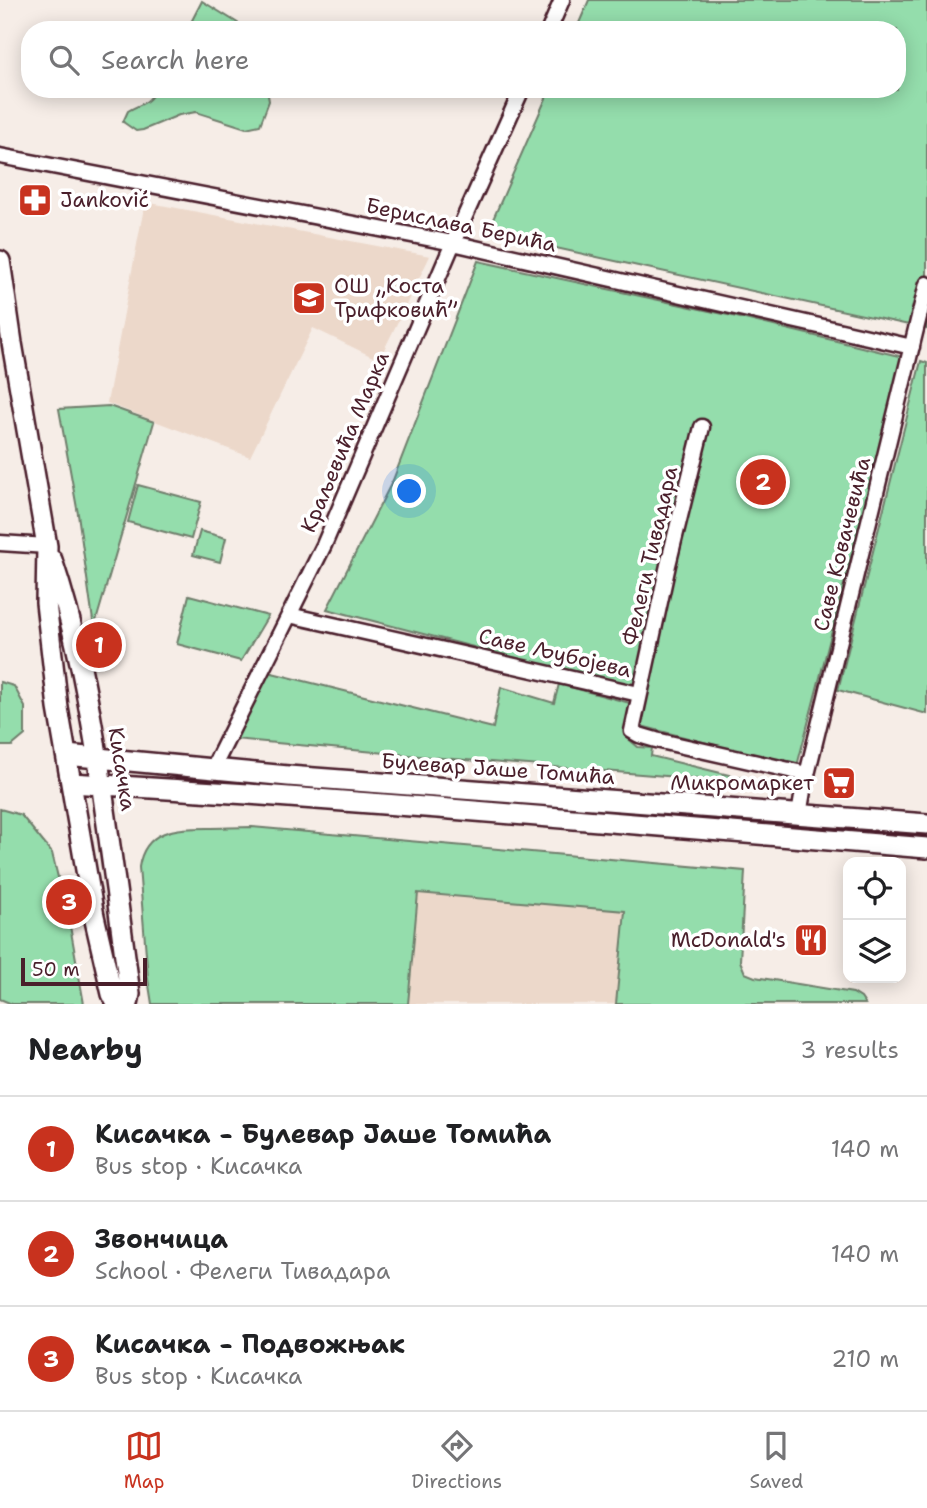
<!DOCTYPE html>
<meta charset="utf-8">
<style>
:root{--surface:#fff;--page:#f2f2f2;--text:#202124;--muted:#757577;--line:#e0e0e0;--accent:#c8321e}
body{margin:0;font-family:"Shantell Sans",sans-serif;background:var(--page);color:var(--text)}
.controls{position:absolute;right:21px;bottom:21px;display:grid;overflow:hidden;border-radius:14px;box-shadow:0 4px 18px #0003}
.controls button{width:63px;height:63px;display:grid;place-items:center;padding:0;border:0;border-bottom:2px solid var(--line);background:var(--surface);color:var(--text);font:35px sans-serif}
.scale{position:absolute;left:21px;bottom:18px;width:126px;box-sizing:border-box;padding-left:7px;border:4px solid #4a1f2b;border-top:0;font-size:19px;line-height:24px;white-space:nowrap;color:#4a1f2b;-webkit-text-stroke:5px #fff;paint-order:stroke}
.you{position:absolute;left:410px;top:492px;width:24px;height:24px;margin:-18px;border:5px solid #fff;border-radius:50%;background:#1a73e8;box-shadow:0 0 0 10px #1a73e833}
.badge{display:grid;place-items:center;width:46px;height:46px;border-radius:50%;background:var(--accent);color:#fff;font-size:23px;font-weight:700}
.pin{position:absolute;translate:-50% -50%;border:4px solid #fff;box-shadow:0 2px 7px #0006}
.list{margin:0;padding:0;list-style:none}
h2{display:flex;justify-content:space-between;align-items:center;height:91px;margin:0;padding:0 28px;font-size:30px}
h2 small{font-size:23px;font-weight:400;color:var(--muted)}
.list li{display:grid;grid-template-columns:46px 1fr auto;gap:21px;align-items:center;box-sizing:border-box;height:105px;padding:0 28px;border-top:2px solid var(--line)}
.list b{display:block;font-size:26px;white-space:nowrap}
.list p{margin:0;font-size:23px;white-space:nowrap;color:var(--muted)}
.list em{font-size:23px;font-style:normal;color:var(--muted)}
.icon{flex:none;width:38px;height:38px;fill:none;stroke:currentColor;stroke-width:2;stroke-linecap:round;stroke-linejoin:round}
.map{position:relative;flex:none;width:927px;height:1004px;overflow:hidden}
.search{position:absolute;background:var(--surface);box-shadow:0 4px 18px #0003;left:21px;right:21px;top:21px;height:77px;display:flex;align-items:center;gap:18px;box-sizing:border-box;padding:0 24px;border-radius:28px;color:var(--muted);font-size:26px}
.sheet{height:406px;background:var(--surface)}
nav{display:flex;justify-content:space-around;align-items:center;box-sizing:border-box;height:98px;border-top:2px solid var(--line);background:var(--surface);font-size:19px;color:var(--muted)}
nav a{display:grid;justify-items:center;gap:4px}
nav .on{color:var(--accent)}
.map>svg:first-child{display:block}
</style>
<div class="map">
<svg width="927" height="1004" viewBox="0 0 927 1004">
<rect width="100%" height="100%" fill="#f6ede7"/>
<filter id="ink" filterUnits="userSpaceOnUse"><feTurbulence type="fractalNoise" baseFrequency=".0143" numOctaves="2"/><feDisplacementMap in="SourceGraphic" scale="14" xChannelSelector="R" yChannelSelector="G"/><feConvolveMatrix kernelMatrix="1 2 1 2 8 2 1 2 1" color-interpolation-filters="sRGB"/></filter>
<g filter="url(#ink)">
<path fill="#ecd8ca" d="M145 202 430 256 379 360 313 328 250 457 107 403Z
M418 893 625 911 616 1004H408Z"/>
<path fill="#94ddac" stroke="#6f7e6c" stroke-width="2" d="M589 0H927V329L487 233 550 89H897V30H576Z
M202 1 249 30H187Z
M156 89H267L269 101 260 125 246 128 196 112 179 115 143 130 136 131 123 122 128 111C141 103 148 105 156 89Z
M478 261 728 315 903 357 797 766 641 726 647 692 327 609 393 480Z
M921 361 927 363V714L838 690Z
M109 406 154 422 94 628 78 514 59 409Z
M138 485 201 502 191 539 128 522Z
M200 531 226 538 220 562 193 555Z
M189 595 268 616 241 661 177 644Z
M268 672 493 728 501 687 554 703 559 684 630 703 624 735 638 747 652 748 651 756 766 784 441 758 233 739Z
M0 682 14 686 25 707V735L12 746H0Z
M0 809 21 815 52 853 70 926 84 1004H12L0 999Z
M252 827 745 871 740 961 745 973 755 977 853 993 861 998 865 1004H616L625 911 418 893 408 1004H152L148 979 139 867C145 829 176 828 208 828 222 828 237 827 252 827Z"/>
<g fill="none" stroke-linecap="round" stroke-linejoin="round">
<g stroke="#4a1f2b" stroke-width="19">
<path id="street" d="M549 30 562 0
M0 156 453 243 912 347
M702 427 668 565 632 731 639 735 656 740 807 774
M0 543 47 546
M289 615 639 694
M213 768 324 545 453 243 522 89
M799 815 803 791 927 284"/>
</g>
<g stroke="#4a1f2b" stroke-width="24">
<path id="secondary" d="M0 261 12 343 47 546 46 603 58 708 94 916 112 994 117 1004
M52 560C75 628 88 697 99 767 110 843 120 918 130 994L128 1004
M66 755 288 776 927 824
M71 783 248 794 438 808 927 848"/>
</g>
<use href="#street" stroke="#fff" stroke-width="14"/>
<use href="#secondary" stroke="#fff" stroke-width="19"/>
</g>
</g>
<defs>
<g id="pharmacy-square" transform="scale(1.75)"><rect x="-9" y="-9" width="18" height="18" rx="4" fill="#c8321e" stroke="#fff"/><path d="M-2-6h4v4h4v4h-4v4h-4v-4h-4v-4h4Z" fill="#fff"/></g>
<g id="school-square" transform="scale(1.75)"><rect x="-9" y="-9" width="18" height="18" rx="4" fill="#c8321e" stroke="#fff"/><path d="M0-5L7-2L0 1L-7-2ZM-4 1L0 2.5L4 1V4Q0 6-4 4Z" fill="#fff"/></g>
<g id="supermarket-square" transform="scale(1.75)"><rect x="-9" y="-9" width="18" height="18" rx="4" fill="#c8321e" stroke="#fff"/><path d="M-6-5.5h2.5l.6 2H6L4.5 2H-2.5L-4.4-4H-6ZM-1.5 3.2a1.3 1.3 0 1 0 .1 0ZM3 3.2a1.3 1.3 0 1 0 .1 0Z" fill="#fff"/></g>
<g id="restaurant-square" transform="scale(1.75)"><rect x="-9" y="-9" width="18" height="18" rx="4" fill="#c8321e" stroke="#fff"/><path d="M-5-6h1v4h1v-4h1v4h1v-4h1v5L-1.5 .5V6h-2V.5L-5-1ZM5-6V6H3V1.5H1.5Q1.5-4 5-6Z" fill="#fff"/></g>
</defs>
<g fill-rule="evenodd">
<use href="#pharmacy-square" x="35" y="200"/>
<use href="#school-square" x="309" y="298"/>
<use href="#supermarket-square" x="839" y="783"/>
<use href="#restaurant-square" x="811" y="940"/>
</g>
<g text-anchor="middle" stroke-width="7" stroke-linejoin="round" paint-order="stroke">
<g font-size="21" fill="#4a1f2b" stroke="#fff" text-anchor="start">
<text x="60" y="207">Janković</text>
<text x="334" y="293">ОШ „Коста<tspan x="334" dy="24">Трифковић”</tspan></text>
<text x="814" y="790" text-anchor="end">Микромаркет</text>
<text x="786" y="947" text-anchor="end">McDonald's</text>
</g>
<g font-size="21" fill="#4a1f2b" stroke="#fff">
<text transform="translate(461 225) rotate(12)" y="7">Берислава Берића</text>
<text transform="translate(345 442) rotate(-67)" y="7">Краљевића Марка</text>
<text transform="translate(842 544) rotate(-76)" y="7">Саве Ковачевића</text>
<text transform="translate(650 556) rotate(-77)" y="7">Фелеги Тивадара</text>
<text transform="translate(555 653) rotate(13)" y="7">Саве Љубојева</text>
<text transform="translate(122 769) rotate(81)" y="7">Кисачка</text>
<text transform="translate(498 769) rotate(4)" y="7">Булевар Јаше Томића</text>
</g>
</g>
</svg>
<div class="controls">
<button><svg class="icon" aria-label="locate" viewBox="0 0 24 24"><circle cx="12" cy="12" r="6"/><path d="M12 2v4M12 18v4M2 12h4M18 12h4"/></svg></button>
<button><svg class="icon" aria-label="layers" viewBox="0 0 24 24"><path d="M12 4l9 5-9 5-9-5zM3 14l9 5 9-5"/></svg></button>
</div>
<div class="scale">50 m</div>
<div class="you"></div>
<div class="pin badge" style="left:99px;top:645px">1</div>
<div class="pin badge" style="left:763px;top:482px">2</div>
<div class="pin badge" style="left:69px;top:902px">3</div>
<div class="search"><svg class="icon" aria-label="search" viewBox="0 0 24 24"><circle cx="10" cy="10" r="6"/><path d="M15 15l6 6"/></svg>Search here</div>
</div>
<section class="sheet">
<h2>Nearby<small>3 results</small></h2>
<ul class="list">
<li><span class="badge">1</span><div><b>Кисачка - Булевар Јаше Томића</b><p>Bus stop · Кисачка</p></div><em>140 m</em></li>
<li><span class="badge">2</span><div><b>Звончица</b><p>School · Фелеги Тивадара</p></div><em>140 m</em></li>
<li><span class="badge">3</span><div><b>Кисачка - Подвожњак</b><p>Bus stop · Кисачка</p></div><em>210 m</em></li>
</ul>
</section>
<nav>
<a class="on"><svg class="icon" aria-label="map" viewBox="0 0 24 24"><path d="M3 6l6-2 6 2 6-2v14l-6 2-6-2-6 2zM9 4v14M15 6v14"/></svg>Map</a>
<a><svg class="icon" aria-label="directions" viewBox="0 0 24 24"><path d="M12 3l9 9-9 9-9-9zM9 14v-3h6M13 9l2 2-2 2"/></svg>Directions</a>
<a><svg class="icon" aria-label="saved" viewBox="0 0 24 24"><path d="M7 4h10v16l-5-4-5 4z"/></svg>Saved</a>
</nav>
